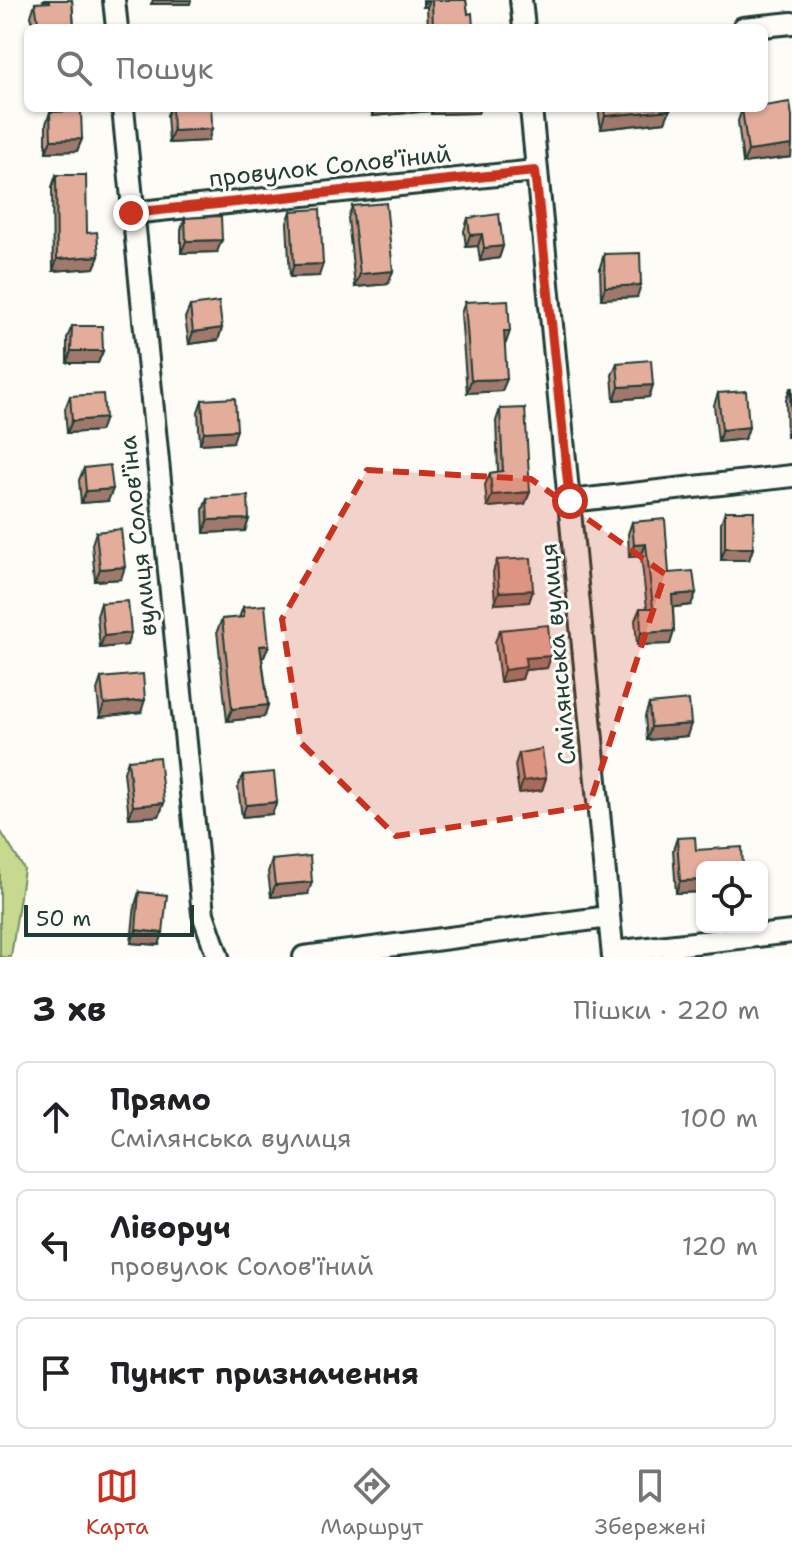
<!DOCTYPE html>
<html lang="uk">
<meta charset="utf-8">
<style>
:root{--surface:#fff;--page:#f2f2f2;--text:#202124;--muted:#757577;--line:#e0e0e0;--accent:#c8321e}
body{margin:0;font-family:"Shantell Sans",sans-serif;background:var(--page);color:var(--text)}
.controls{position:absolute;right:24px;bottom:24px;display:grid;overflow:hidden;border-radius:12px;box-shadow:0 2px 6px #0004}
.controls button{width:72px;height:72px;display:grid;place-items:center;padding:0;border:0;border-bottom:2px solid var(--line);background:var(--surface);color:var(--text);font:40px sans-serif}
.scale{position:absolute;left:24px;bottom:20px;width:170px;box-sizing:border-box;padding-left:8px;border:4px solid #1f3d34;border-top:0;font-size:22px;line-height:28px;white-space:nowrap;color:#1f3d34;-webkit-text-stroke:6px #fdfcf7;paint-order:stroke}
.stop{position:absolute;width:24px;height:24px;margin:-18px;border:6px solid #c8321e;border-radius:50%;background:#fff}
.stop.end{background:#c8321e;border-color:#fff;box-shadow:0 2px 8px #0008}
.list{margin:0;padding:0;list-style:none}
h2{display:flex;justify-content:space-between;align-items:center;height:104px;margin:0;padding:0 32px;font-size:34px}
h2 small{font-size:26px;font-weight:400;color:var(--muted)}
.list li{display:grid;grid-template-columns:52px 1fr auto;gap:24px;align-items:center;box-sizing:border-box;height:112px;margin:0 16px 16px;padding:0 16px;border:2px solid var(--line);border-radius:12px}
.list b{display:block;font-size:30px;white-space:nowrap}
.list p{margin:0;font-size:26px;white-space:nowrap;color:var(--muted)}
.list em{font-size:26px;font-style:normal;color:var(--muted)}
.icon{flex:none;width:44px;height:44px;fill:none;stroke:currentColor;stroke-width:2;stroke-linecap:round;stroke-linejoin:round}
.map{position:relative;flex:none;width:792px;height:957px;overflow:hidden}
.search{position:absolute;background:var(--surface);box-shadow:0 2px 6px #0004;left:24px;right:24px;top:24px;height:88px;display:flex;align-items:center;gap:20px;box-sizing:border-box;padding:0 28px;border-radius:12px;color:var(--muted);font-size:30px}
.sheet{height:488px;background:var(--surface)}
nav{display:flex;justify-content:space-around;align-items:center;box-sizing:border-box;height:112px;border-top:2px solid var(--line);background:var(--surface);font-size:22px;color:var(--muted)}
nav a{display:grid;justify-items:center;gap:4px}
nav .on{color:var(--accent)}
.map>svg:first-child{display:block}
</style>
<div class="map">
<svg width="792" height="957" viewBox="0 0 792 957">
<rect width="100%" height="100%" fill="#fdfcf7"/>
<filter id="ink" filterUnits="userSpaceOnUse"><feTurbulence type="fractalNoise" baseFrequency=".0125" numOctaves="2"/><feDisplacementMap in="SourceGraphic" scale="16" xChannelSelector="R" yChannelSelector="G"/><feConvolveMatrix kernelMatrix="1 2 1 2 8 2 1 2 1" color-interpolation-filters="sRGB"/></filter>
<g filter="url(#ink)">
<path fill="#c6d98e" stroke="#728b61" stroke-width="2" d="M0 830 24 869 11 957H0Z"/>
<g fill="none" stroke-linecap="round" stroke-linejoin="round">
<g stroke="#1f3d34" stroke-width="26">
<path id="minor" d="M114 0 117 28
M521 0 524 28
M743 28 792 23
M123 108 203 914 218 957
M531 108 613 957
M131 213 535 171
M570 501 792 476
M613 952 792 932
M304 957 609 917"/>
</g>
<use href="#minor" stroke="#fdfcf7" stroke-width="20"/>
</g>
<path fill="#c49585" stroke="#1f3d34" stroke-width="2" d="M43 0H72L74 28H33L31 16 35 3H44Z
M423 0H466L468 14 473 28H428L427 7H423Z
M170 108H211L212 129 208 141 169 143 167 115Z
M371 108H480L478 113 431 114V111L372 116Z
M598 108H669L665 122 601 129Z
M742 109 792 117 791 157 743 163 738 121Z
M50 112 82 139 77 151 46 152V124Z
M56 175 99 256 94 268 53 271 52 187Z
M352 206 393 271 388 284 355 287 348 218Z
M291 211 319 276 290 277 287 223Z
M185 218 217 252 181 253V230Z
M468 218 503 246 499 258 480 261 478 246 466 247 464 231Z
M604 254 637 297 601 299 600 267Z
M465 302 510 331 505 343 502 391 467 393 461 314Z
M190 306 222 328 218 340 189 344 185 318Z
M72 326 103 351 98 363H67V338Z
M617 363 653 385 649 397 614 400 612 375Z
M790 388 792 437H787L786 400Z
M718 393 749 427 745 439 718 442 714 405Z
M70 396 105 418 100 431 67 433 65 409Z
M202 400 233 442 200 444 198 412Z
M500 409 530 492 525 504 487 507 485 485 490 473 498 472 496 421Z
M84 468 108 501 81 503 79 480Z
M207 498 249 519 245 531 204 533 203 510Z
M725 511 753 548 749 560H721V523Z
M632 522 691 605 673 607 674 631 670 644 637 645 635 620 640 608H647L641 556 629 557 628 534Z
M96 532 121 579 95 581 92 544Z
M497 560 533 590 529 602 495 604 493 572Z
M101 603 127 645 100 648 97 616Z
M243 607 269 645 264 657H262L268 705 264 717 227 721 217 631 222 619 239 618Z
M500 630 551 656 547 668 525 670 522 679 500 682 495 642Z
M101 678 141 712 100 717 97 690Z
M649 704 687 736 647 740 645 716Z
M519 753 546 778 542 790 519 793 515 765Z
M128 760 164 803 159 816 129 818 124 772Z
M243 775 272 814 242 817 238 787Z
M677 838 696 850 702 867V892L676 893 673 850Z
M272 860 308 894 271 897 268 872Z
M139 892 159 945 131 943 135 905Z"/>
<path fill="#a0796c" stroke="#1f3d34" stroke-width="2" d="M153 0H191L190 4H151Z
M426 0H430L427 7H423Z
M375 108H432L431 111 372 116Z
M434 108H480L478 113 431 114Z
M670 110 665 122 601 129 605 116Z
M212 129 208 141 169 143 173 131Z
M82 139 77 151 46 152 51 140Z
M792 145 791 157 743 163 748 151Z
M482 234 478 246 466 247 470 235Z
M222 240 217 252 181 253 186 241Z
M503 246 499 258 480 261 484 248Z
M99 256 94 268 53 271 57 259Z
M323 264 319 276 290 277 294 265Z
M393 271 388 284 355 287 360 274Z
M641 285 637 297 601 299 605 287Z
M222 328 218 340 189 344 193 332Z
M504 331H510L506 343H500Z
M71 351H103L98 363H67Z
M507 379 502 391 467 393 471 380Z
M653 385 649 397 614 400 619 387Z
M105 418 100 431 67 433 72 421Z
M792 425V437H787Z
M749 427 745 439 718 442 722 430Z
M237 430 233 442 200 444 204 432Z
M113 489 108 501 81 503 86 491Z
M530 492 525 504 487 507 492 495Z
M249 519 245 531 204 533 208 520Z
M646 544 641 556 629 557 634 545Z
M725 548H753L749 560H721Z
M125 567 121 579 95 581 100 569Z
M533 590 529 602 495 604 499 592Z
M696 593 691 605 668 608 672 595Z
M674 631 670 644 637 645 641 633Z
M131 633 127 645 100 648 104 636Z
M269 645 264 657 256 658 260 646Z
M551 656 547 668 525 670 522 679 500 682 504 670 525 658Z
M145 700 141 712 100 717 104 704Z
M268 705 264 717 227 721 232 709Z
M691 724 687 736 647 740 651 727Z
M546 778 542 790 519 793 523 781Z
M277 802 272 814 242 817 246 805Z
M164 803 159 816 129 818 133 806Z
M702 880V892L676 893 680 881Z
M312 882 308 894 271 897 275 885Z
M136 930 163 933 159 945 131 943Z"/>
<path fill="#e4ad9b" stroke="#1f3d34" stroke-width="2" d="M49 0H72L74 28H39L35 3 50 2Z
M432 0H466L468 14 472 13 473 28H433Z
M790 102 792 117V145L748 151 742 109 764 108V106Z
M172 108H211L212 129 173 131Z
M604 108H669L670 110 605 116Z
M81 111 82 139 51 140 50 112Z
M56 175H86L87 233 97 232 99 256 57 259Z
M386 203 393 271 360 274 352 206Z
M320 209 323 264 294 265 291 211Z
M499 214 503 246 484 248 482 234 470 235 468 218Z
M221 216 222 240 186 241 185 218Z
M640 253 641 285 605 287 604 254Z
M508 300 510 331H504L507 379 471 380 465 302Z
M219 302 222 328 193 332 190 306Z
M72 326H102L103 351H71Z
M651 360 653 385 619 387 617 363Z
M790 388H792V425Z
M746 391 749 427 722 430 718 393Z
M103 394 105 418 72 421 70 396Z
M235 398 237 430 204 432 202 400Z
M525 408 530 492 492 495 490 473 503 471 500 409Z
M110 465 113 489 86 491 84 468Z
M248 496 249 519 208 520 207 498Z
M725 511H754L753 548H725Z
M665 519 669 573 693 571 696 593 672 595 674 631 641 633 640 608H653L646 544 634 545 632 522Z
M121 529 125 567 100 569 96 532Z
M531 558 533 590 499 592 497 560Z
M128 601 131 633 104 636 101 603Z
M265 605 269 645 260 646 268 705 232 709 222 619 244 617 243 607Z
M548 625 551 656 525 658 526 667 504 670 500 630Z
M143 674 145 700 104 704 101 678Z
M689 700 691 724 651 727 649 704Z
M542 749 546 778 523 781 519 753Z
M159 757 164 803 133 806 128 760Z
M274 772 277 802 246 805 243 775Z
M695 837 696 850 742 847 743 867H702V880L680 881 677 838Z
M310 856 312 882 275 885 272 860Z
M139 892 167 895 163 933 136 930Z"/>
</g>
<g fill="none" stroke-linecap="round" stroke-linejoin="round" filter="url(#ink)">
<path stroke="#c8321e" stroke-width="10" d="M131 213 535 171 570 501"/>
</g>
<path fill="#c8321e" fill-opacity="0.2" stroke="#c8321e" stroke-width="6" stroke-dasharray="16 10" stroke-linejoin="round" d="M367 470 531 479 665 574 589 806 396 836 301 743 282 619Z"/>
<g text-anchor="middle" stroke-width="6" stroke-linejoin="round" paint-order="stroke">
<g font-size="24" fill="#1f3d34" stroke="#fdfcf7">
<text transform="translate(330 166) rotate(-6)" y="8">провулок Солов'їний</text>
<text transform="translate(138 536) rotate(-96)" y="8">вулиця Солов'їна</text>
<text transform="translate(558 654) rotate(-95)" y="8">Смілянська вулиця</text>
</g>
</g>
</svg>
<div class="controls">
<button><svg class="icon" aria-label="locate" viewBox="0 0 24 24"><circle cx="12" cy="12" r="6"/><path d="M12 2v4M12 18v4M2 12h4M18 12h4"/></svg></button>
</div>
<div class="scale">50 m</div>
<div class="stop" style="left:570px;top:501px"></div>
<div class="stop end" style="left:131px;top:213px"></div>
<div class="search"><svg class="icon" aria-label="search" viewBox="0 0 24 24"><circle cx="10" cy="10" r="6"/><path d="M15 15l6 6"/></svg>Пошук</div>
</div>
<section class="sheet">
<h2>3 хв<small>Пішки · 220 m</small></h2>
<ul class="list">
<li><svg class="icon" aria-label="ahead" viewBox="0 0 24 24"><path d="M12 20V5M6 11l6-6 6 6"/></svg><div><b>Прямо</b><p>Смілянська вулиця</p></div><em>100 m</em></li>
<li><svg class="icon" aria-label="left" viewBox="0 0 24 24"><path d="M17 20v-9H6M10 6l-5 5 5 5"/></svg><div><b>Ліворуч</b><p>провулок Солов'їний</p></div><em>120 m</em></li>
<li><svg class="icon" aria-label="arrive" viewBox="0 0 24 24"><path d="M6 21V4h12l-3 4 3 4H6"/></svg><div><b>Пункт призначення</b></div></li>
</ul>
</section>
<nav>
<a class="on"><svg class="icon" aria-label="map" viewBox="0 0 24 24"><path d="M3 6l6-2 6 2 6-2v14l-6 2-6-2-6 2zM9 4v14M15 6v14"/></svg>Карта</a>
<a><svg class="icon" aria-label="directions" viewBox="0 0 24 24"><path d="M12 3l9 9-9 9-9-9zM9 14v-3h6M13 9l2 2-2 2"/></svg>Маршрут</a>
<a><svg class="icon" aria-label="saved" viewBox="0 0 24 24"><path d="M7 4h10v16l-5-4-5 4z"/></svg>Збережені</a>
</nav>
